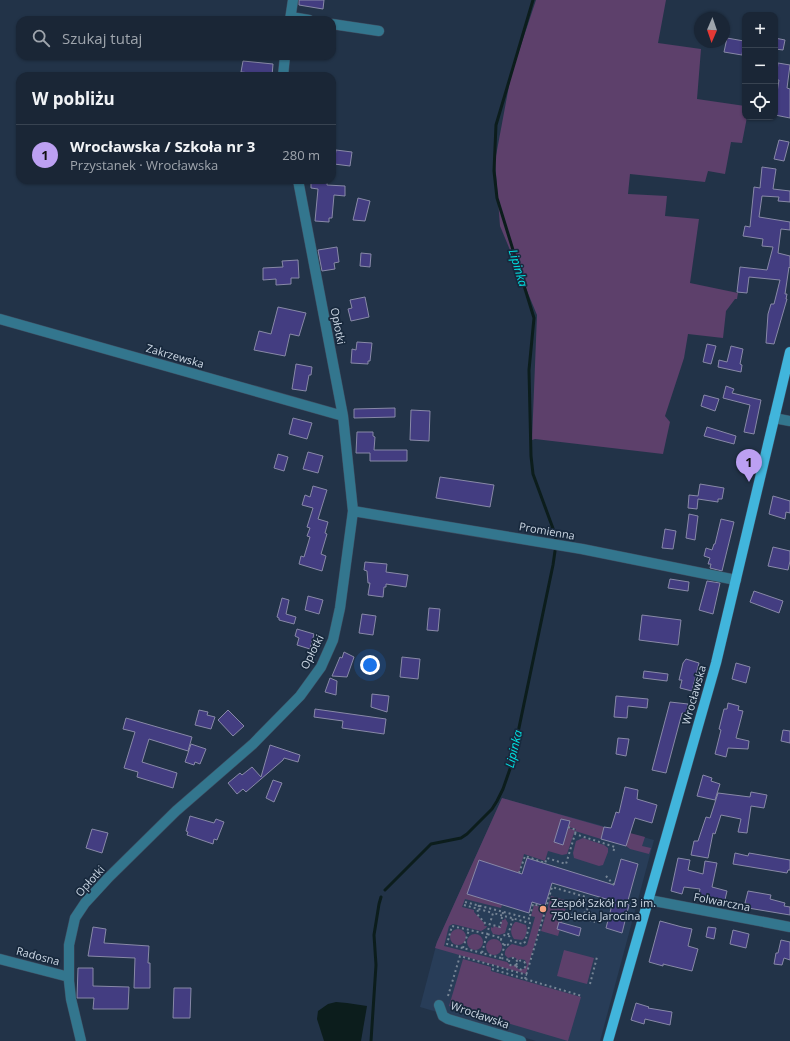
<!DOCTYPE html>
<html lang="pl">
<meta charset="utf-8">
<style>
:root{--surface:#1a2636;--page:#273242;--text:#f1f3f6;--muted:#9fa5ad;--line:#384351;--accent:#bca0f2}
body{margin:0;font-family:"Open Sans",sans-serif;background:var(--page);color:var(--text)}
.controls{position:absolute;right:12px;top:12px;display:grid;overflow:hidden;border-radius:8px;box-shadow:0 1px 3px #0004}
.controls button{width:36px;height:36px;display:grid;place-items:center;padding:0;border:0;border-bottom:1px solid var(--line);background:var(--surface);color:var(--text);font:20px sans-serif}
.compass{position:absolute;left:694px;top:12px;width:36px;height:36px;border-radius:50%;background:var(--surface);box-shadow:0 1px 3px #0004;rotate:182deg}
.you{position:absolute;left:370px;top:665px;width:14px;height:14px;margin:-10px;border:3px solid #fff;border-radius:50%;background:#1a73e8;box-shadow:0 0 0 6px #1a73e833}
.badge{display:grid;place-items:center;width:26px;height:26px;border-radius:50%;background:var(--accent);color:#111;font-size:13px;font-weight:700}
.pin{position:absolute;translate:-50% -33px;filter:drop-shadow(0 1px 2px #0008)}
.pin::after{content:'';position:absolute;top:21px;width:14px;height:12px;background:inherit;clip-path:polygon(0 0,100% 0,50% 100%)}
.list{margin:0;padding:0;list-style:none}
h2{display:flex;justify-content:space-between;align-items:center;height:52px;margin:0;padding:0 16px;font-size:17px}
h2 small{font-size:13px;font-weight:400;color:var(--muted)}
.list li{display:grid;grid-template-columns:26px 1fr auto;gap:12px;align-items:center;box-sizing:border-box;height:60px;padding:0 16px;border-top:1px solid var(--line)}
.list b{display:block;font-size:15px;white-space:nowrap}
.list p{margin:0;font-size:13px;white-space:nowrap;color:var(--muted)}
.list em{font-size:13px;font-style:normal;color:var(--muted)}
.icon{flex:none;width:22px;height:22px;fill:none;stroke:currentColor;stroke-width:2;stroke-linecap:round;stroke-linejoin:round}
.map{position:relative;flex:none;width:790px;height:1041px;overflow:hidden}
.search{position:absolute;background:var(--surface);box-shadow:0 1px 3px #0004;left:16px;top:16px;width:320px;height:44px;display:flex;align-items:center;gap:10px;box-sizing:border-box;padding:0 14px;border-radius:12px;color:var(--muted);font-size:15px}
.panel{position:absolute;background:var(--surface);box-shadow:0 1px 3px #0004;left:16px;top:72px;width:320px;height:112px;border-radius:12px}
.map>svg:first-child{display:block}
</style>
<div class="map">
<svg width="790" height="1041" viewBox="0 0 790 1041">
<rect width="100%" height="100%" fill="#223348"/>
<path fill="#283d58" d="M502 798 654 840 600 1041H536L420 1007 437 942Z"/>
<path fill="#5d406b" d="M536 0H666L658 43 701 49 697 99 745 106V117H747L742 143 731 142 725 174 708 171 705 182 630 174 628 194 667 196 665 216 699 219 690 283 738 293 737 299H735L726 311 723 338 688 334 684 358 665 416 670 422 663 454 535 439 532 440 537 315 500 226 495 161 511 75Z
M502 798 604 827 601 839 575 831 576 829 568 827 570 821 561 819 555 842 563 845 568 828 575 830 567 854 562 855 548 851 545 861 524 854 519 873 479 861 468 894 502 905 501 908 465 899 462 907 474 910V912L485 924 484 926H487L486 928 481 931 453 924 449 926 444 946 507 962 511 966 516 965 518 969H524L527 965 525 960 520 959 517 961 516 958 512 957 508 958 505 955C504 950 508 947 512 944L523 947 527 945 535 917 531 916 534 905 545 908 526 974 435 948 437 942Z
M630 833 645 837 642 846 651 848 649 854 630 849 626 846Z
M583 838 604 845 608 848V852L603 865 599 866 574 858 573 853 576 841Z
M551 896 568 901 558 936 541 931Z
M505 918 508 923 505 933 499 935 493 934 491 930V927L493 928 494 926 500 928 502 920H504Z
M515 922H517L526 925C528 930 526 938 522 940L514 939C510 933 510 928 515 922Z
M450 937a8 8 0 1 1 16 0a8 8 0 1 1-16 0Z
M467 942a8 8 0 1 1 16 0a8 8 0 1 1-16 0Z
M486 947a8 8 0 1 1 16 0a8 8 0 1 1-16 0Z
M564 950 594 958 587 984 557 976Z
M463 959 491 967V971L581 997 568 1041 449 1006Z"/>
<path fill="#0c1d1c" d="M336 1002 347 1003 367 1006 361 1041H324L317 1019 318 1011 328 1004Z"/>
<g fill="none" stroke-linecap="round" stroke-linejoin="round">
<path stroke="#0c1d1c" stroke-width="3" d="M533 0 496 125 494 171 497 198 534 318 529 370 531 456 533 474 555 534 556 539
M385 890 431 844 461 838 467 834 492 809 497 801 503 789 511 766 553 565 555 551
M371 1041 376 965 374 935 379 904 381 897"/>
</g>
<path fill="#433d81" stroke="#8889a7" d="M299 0H324L323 9 299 5Z
M727 38 744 41 742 55 724 52Z
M775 38 785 40 783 50 775 49Z
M243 61 273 64 272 76H259V74L241 72Z
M778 63 790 65 787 88 790 89V118L775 115V105L779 80H776Z
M779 140 789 142 784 161 774 159Z
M336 150 352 152 350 166 334 164Z
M762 167 776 169 773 189 790 191V202L778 201 779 197 762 196 759 217 790 222V230L781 229 778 253 790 256V268L789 267 785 294H787L786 299H787L774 344 766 343 768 314 771 304H774L780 280 749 277 747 293 737 292 740 267 767 270 773 247 762 246 763 239 743 236 745 226 750 227 754 187 760 188Z
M311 180H327V185L345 186V196L334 195 332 218H329V222L315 221 318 189 311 188Z
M358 198 370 201 365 221 353 220Z
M337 247 339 262 334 263 335 269 322 271 318 250Z
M361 253 371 254 370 267 360 266Z
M298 260 299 278H291V284L276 285V279L263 280V268L283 267 282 261Z
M365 297 369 317 351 321 348 309 352 308 350 300Z
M278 307 306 313 299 336 290 334 285 356 254 350 259 331 271 334Z
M357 342 372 343 370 361H368V364L351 363 352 349 356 350Z
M707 344 716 346 711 364 703 362Z
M731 346 743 349 740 364 742 365 741 372 718 367 719 360 727 362Z
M296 364 312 367 311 375H309L306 391 292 389Z
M726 386 734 389 732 393 761 400 754 434 744 432 750 405 723 398Z
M704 395 719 399 715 411 701 406Z
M395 408V417L354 418V409Z
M411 410 430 411 429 441 410 440Z
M293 418 312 423 307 439 289 434Z
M707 427 736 436 734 444 704 436Z
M357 432H373V436L375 437 374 450H407V461H370V453H356Z
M308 452 323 456 318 473 303 469Z
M278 454 288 457 284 471 274 468Z
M440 477 494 485 490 507 436 498Z
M700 484 724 488 722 499H718V502L698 499 697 509 688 508 689 495 698 496Z
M313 486 327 490 318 519 328 522 325 533 327 534 321 554 326 556 322 571 299 564 301 556 304 557 310 537 307 536 310 528 307 527 313 508 302 505 305 495 310 497Z
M773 496 790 501V513L786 512 785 519 769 514Z
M689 514 698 516 695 540 686 538Z
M721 519 734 522 722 571 710 568 711 564H708L710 558 704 556 706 548 712 550 714 544H715Z
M665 529 676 531 673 549 662 548Z
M773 547 790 551V561L788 570 768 566Z
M365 562 387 564 386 572 408 575 406 587 386 584V587H384L383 597 368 595 370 583H368L367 571 364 570Z
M670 579 689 582 688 591 668 588Z
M707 581 720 583 713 614 699 610Z
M754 591 783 601 779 613 750 602Z
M308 596 323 600 319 614 305 610Z
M282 598 289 600 286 614 296 617 294 624 279 620V618L277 617Z
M429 608 440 609 438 631 427 630Z
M362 614 376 616 373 635 359 633Z
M642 615 681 620 678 645 639 640Z
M297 629 314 634 310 649 297 645 299 638 295 636Z
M344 652 354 657 347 677 332 676 340 657 342 658Z
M402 657 420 659 418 679 400 677Z
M686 659 699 663 692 691 680 688 682 680H679L683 663Z
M736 663 750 667 746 683 732 679Z
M644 671 668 674 667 681 643 678Z
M330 678 337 681 336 695 325 692Z
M372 694 389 696 387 712 371 707Z
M616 696 648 699 647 708 628 706 627 718 614 717Z
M670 702 688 704 686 714 682 713 666 773 652 770Z
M728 703 739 706 738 710 743 711 736 738 749 741 748 749 728 748 726 757 715 754 721 730 719 729 724 709H727Z
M315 709 386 719 384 734 342 728 343 721 314 717Z
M199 710 208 712 207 715 215 717 211 729 195 725Z
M228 710 244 726 233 736 218 720Z
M126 718 192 737 188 751 149 739 142 762 177 773 173 788 137 777 138 772 124 768 135 732 123 729Z
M783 730 790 731V743L781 741Z
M618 738 629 739 626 756 616 754Z
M191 744 206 749 200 764 195 762 194 765 185 762Z
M270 745 300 755 298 762 284 758 283 760 246 792 243 789 237 794 228 783 240 773 242 775 252 767 261 777Z
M703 775 712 778 711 781 720 784 715 800 697 796Z
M273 780 282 783 274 802 266 798Z
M625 787 638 790 637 799 657 805 652 823 635 818 626 846 601 839 604 827 611 828 616 812 619 813Z
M751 792 767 795 764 808 751 806 747 833 738 832 741 819 721 815 715 834 713 833 708 858 691 855 694 841H698L706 817 710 818 718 793 750 797Z
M190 816 214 823 216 819 224 822 217 840 214 839 213 844 187 835 188 832 186 831Z
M561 819 570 821 563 845 554 842Z
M92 829 108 833 102 853 86 848Z
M735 853 748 856 749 853 790 860V870H788L787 873 733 864Z
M527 858 614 885 621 859 638 864 627 904 629 905 622 933 606 928 613 901 552 883 545 906 532 902 529 913 467 894 479 860 522 874Z
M678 858 690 860 688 870 703 874 705 861 717 863 712 887 727 891 724 904 698 898 700 889 684 887 682 894 671 891Z
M748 891 771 895 770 899 785 903 784 906 790 907V915L748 908 749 904 745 903Z
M660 921 682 927 692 929 688 946 698 949 692 971 663 964V966L649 962Z
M559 922 581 928 579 936 557 929Z
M93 927 106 929 104 943 149 946 148 963H150V988H134L135 958 88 956Z
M708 927 716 928 714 939 706 937Z
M733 930 749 934 746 948 730 944Z
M781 940 790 942V960L784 958 782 965 774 964 776 953H778Z
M78 968H93V986L129 987 128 1009H93L94 998H77Z
M174 988H191L190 1018H173Z
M636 1003 649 1007 648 1008 672 1012 670 1025 645 1019 644 1024 631 1020Z"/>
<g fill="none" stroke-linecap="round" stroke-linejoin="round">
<g stroke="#3e4e61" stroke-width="11">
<path id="minor" d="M291 17 309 20
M290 20 293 0
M332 24 379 31
M283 76 285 56
M0 319 343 416
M774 418 790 421
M353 511 582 549 736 580
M649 900 790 927
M0 959 69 977
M439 1005 443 1016 448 1019 521 1041
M81 1041 71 999 69 981V945L75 918 85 903 108 878 176 811 253 744 300 696 321 667 333 640 340 608 353 511 343 416 298 180"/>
</g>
<g stroke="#3e4e61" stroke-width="11">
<path id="major" d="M608 1041 716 663 790 352"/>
</g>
<path stroke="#768495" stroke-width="2" stroke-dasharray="2 3" stroke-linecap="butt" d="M568 827 576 830 575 834
M519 873 525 856 545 863 547 858 566 864 575 834 615 847 613 852
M606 876 614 885
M465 902 531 919
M464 905 493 913
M479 905 477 914 485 923 500 927 503 912
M565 913 595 922
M589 913 590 910 586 909 584 914 588 915 589 913 597 915
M530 916 533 904 546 908 552 887 586 897 585 900 599 904 613 901
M501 940a5 5 0 1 1 10 0a5 5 0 1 1-10 0Z
M508 935 513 918
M505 944 501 958 509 960
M463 948 469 930
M482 953 447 944 452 926 487 934 493 913 530 923 525 942 523 944 511 941
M509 962a4 4 0 1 1 8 0a4 4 0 1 1-8 0Z
M501 958 482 953 487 934 501 938
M516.5 965a4.5 4.5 0 1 1 9 0a4.5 4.5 0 1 1-9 0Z
M492 969 582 996
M525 979 546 908
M590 984 597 957
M448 996 460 956 527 975"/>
<use href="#minor" stroke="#33768e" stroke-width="10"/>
<use href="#major" stroke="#41b5dc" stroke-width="10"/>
</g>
<circle fill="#f2a07f" stroke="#18293d" stroke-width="1.5" cx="543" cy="909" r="4"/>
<g text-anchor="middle" stroke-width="3.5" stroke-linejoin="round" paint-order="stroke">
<g font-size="11" fill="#cfdae7" stroke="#18293d">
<text transform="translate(338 326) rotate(79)" y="4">Opłotki</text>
<text transform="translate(175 356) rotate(16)" y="4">Zakrzewska</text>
<text transform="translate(547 531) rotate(10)" y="4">Promienna</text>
<text transform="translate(312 652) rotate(-63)" y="4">Opłotki</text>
<text transform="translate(694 695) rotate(-74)" y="4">Wrocławska</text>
<text transform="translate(90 881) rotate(-48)" y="4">Opłotki</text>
<text transform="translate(722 902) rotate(11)" y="4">Folwarczna</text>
<text transform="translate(38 956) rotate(15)" y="4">Radosna</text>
<text transform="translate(480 1015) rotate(19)" y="4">Wrocławska</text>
</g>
<g font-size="11" fill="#cfdae7" stroke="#18293d" text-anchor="start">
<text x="551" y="907">Zespół Szkół nr 3 im.<tspan x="551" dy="13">750-lecia Jarocina</tspan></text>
</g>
<g font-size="12" font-style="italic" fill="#00e0e1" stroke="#18293d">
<text transform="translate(518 268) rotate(73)" y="4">Lipinka</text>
<text transform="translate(514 749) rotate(-77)" y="4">Lipinka</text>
</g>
</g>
</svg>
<div class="controls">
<button>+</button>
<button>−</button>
<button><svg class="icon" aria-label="locate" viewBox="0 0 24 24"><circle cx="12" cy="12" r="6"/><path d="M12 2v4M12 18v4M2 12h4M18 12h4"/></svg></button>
</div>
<svg class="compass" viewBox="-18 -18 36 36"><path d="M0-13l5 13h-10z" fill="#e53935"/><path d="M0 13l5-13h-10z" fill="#9fa5ad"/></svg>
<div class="you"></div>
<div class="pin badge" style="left:749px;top:482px">1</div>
<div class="search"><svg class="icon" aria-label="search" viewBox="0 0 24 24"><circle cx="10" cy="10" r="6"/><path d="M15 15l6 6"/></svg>Szukaj tutaj</div>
<section class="panel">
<h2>W pobliżu<small></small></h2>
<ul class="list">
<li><span class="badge">1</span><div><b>Wrocławska / Szkoła nr 3</b><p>Przystanek · Wrocławska</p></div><em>280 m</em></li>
</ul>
</section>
</div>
